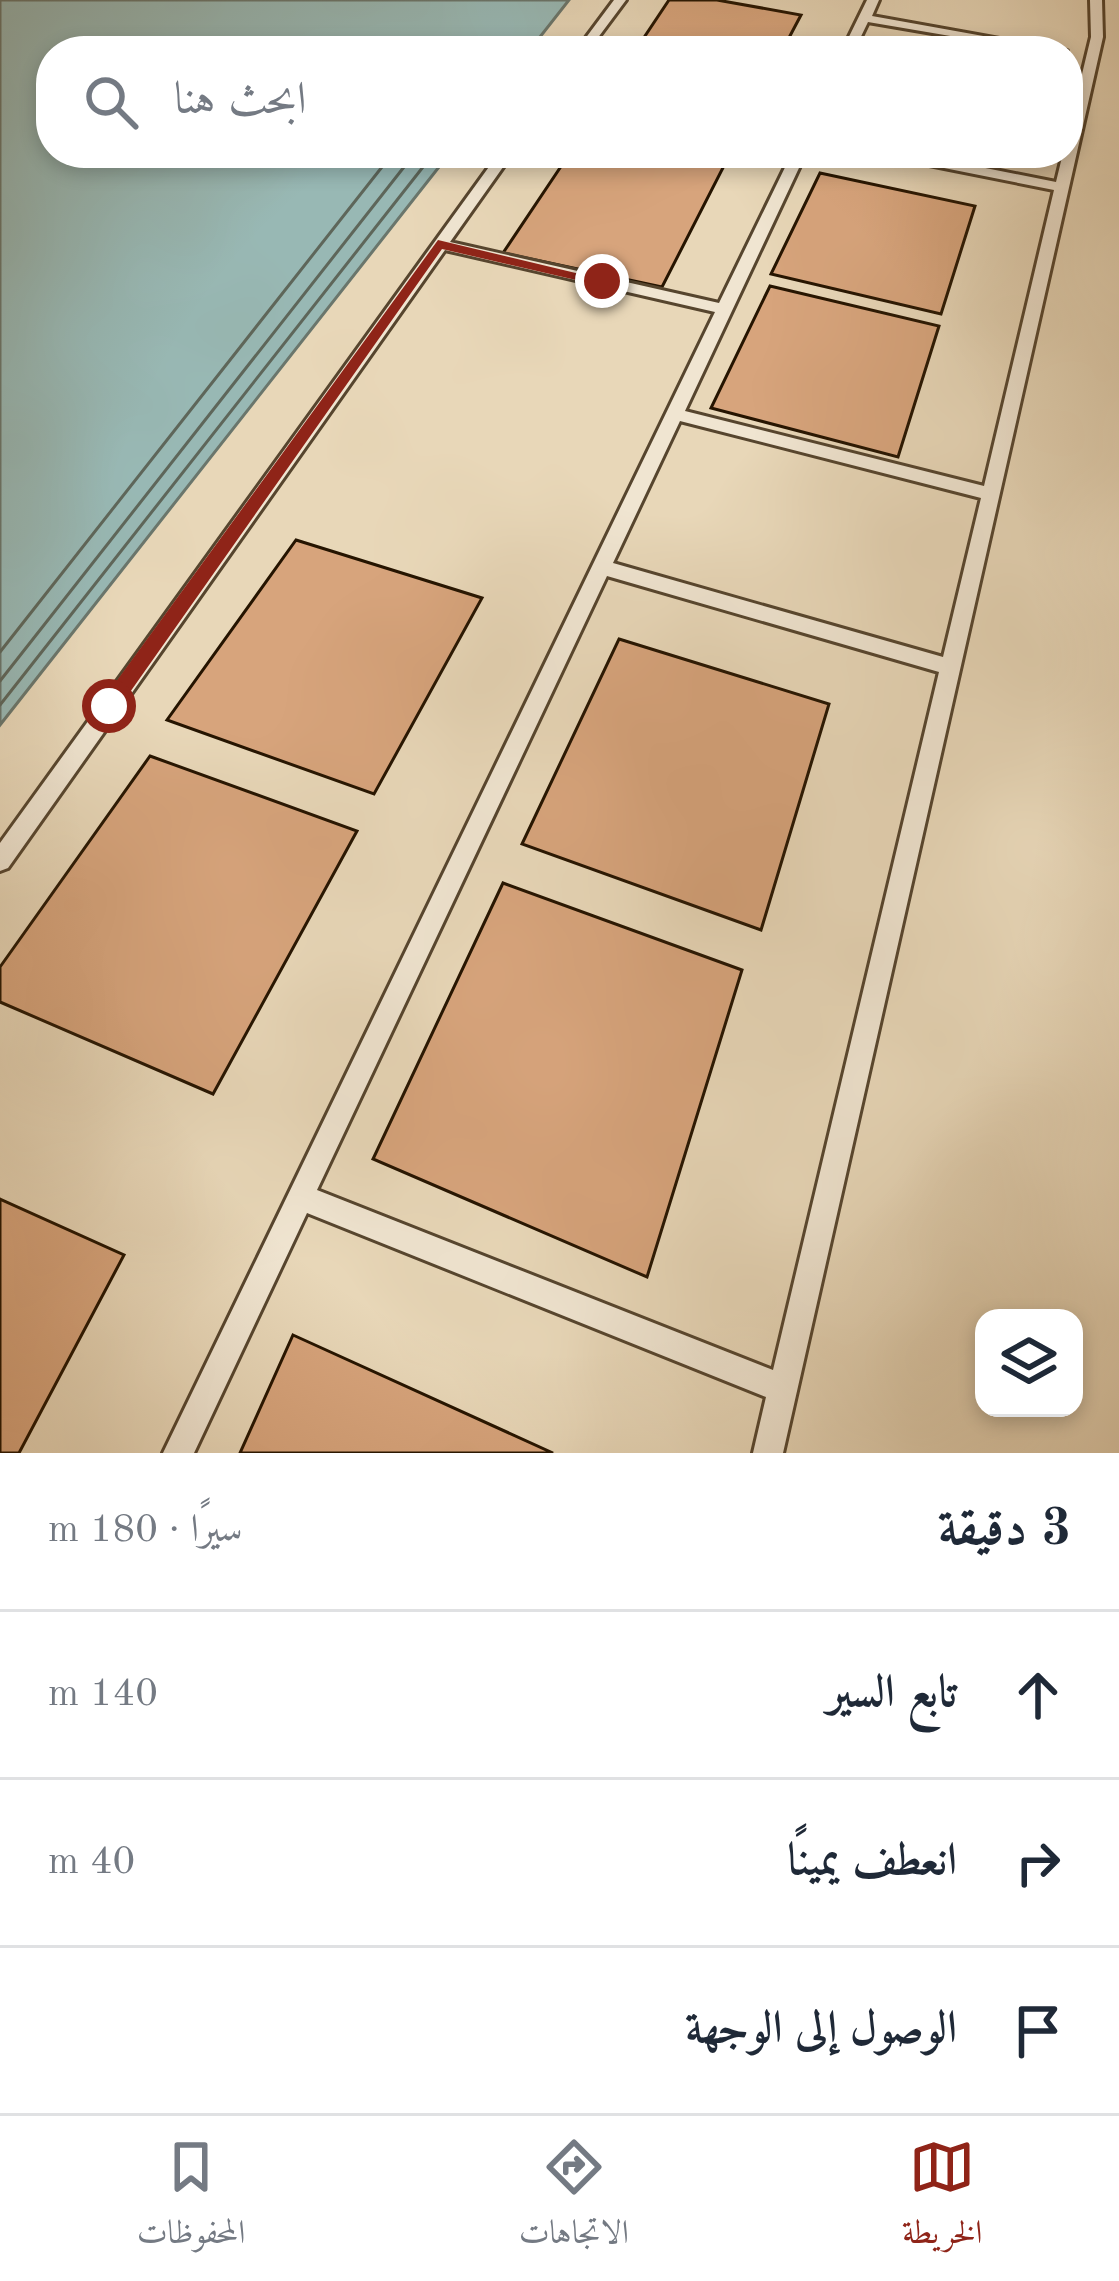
<!DOCTYPE html>
<html lang="ar">
<meta charset="utf-8">
<style>
:root{--surface:#fff;--page:#f2f2f3;--text:#1f2937;--muted:#747a83;--line:#e0e1e3;--accent:#8f2418}
body{margin:0;font-family:"Old Standard TT",Amiri,serif;background:var(--page);color:var(--text);direction:rtl}
.controls{position:absolute;right:36px;bottom:36px;display:grid;overflow:hidden;border-radius:24px;box-shadow:0 6px 18px #0003}
.controls button{width:108px;height:108px;display:grid;place-items:center;padding:0;border:0;border-bottom:3px solid var(--line);background:var(--surface);color:var(--text);font:60px sans-serif}
.stop{position:absolute;width:36px;height:36px;margin:-27px;border:9px solid #8f2418;border-radius:50%;background:#fff}
.stop.end{background:#8f2418;border-color:#fff;box-shadow:0 3px 12px #0008}
.list{margin:0;padding:0;list-style:none}
h2{display:flex;justify-content:space-between;align-items:center;height:156px;margin:0;padding:0 48px;font-size:51px}
h2 small{font-size:39px;font-weight:400;color:var(--muted)}
.list li{display:grid;grid-template-columns:78px 1fr auto;gap:36px;align-items:center;box-sizing:border-box;height:168px;padding:0 48px;border-top:3px solid var(--line)}
.list b{display:block;font-size:45px;white-space:nowrap}
.list em{font-size:39px;font-style:normal;color:var(--muted)}
.icon{flex:none;width:66px;height:66px;fill:none;stroke:currentColor;stroke-width:2;stroke-linecap:round;stroke-linejoin:round}
.map{position:relative;flex:none;width:1119px;height:1453px;overflow:hidden;direction:ltr}
.search{position:absolute;background:var(--surface);box-shadow:0 6px 18px #0003;left:36px;right:36px;top:36px;height:132px;display:flex;align-items:center;gap:30px;box-sizing:border-box;padding:0 42px;border-radius:48px;color:var(--muted);font-size:45px}
.sheet{height:660px;background:var(--surface)}
nav{display:flex;justify-content:space-around;align-items:center;box-sizing:border-box;height:168px;border-top:3px solid var(--line);background:var(--surface);font-size:33px;color:var(--muted)}
nav a{display:grid;justify-items:center;gap:6px}
nav .on{color:var(--accent)}
.map>svg:first-child{display:block}
</style>
<div class="map">
<svg width="1119" height="1453" viewBox="0 0 1119 1453">
<rect width="100%" height="100%" fill="#e8d7b8"/>
<filter id="stains"><feTurbulence type="fractalNoise" baseFrequency=".00167" numOctaves="4"/><feColorMatrix values="0 0 0 0 .2 0 0 0 0 .09 0 0 0 0 .02 0 0 0 .5 -.17"/></filter>
<radialGradient id="worn" r=".72"><stop offset=".6" stop-color="#630" stop-opacity="0"/><stop offset="1" stop-color="#630" stop-opacity=".3"/></radialGradient>
<path fill="#98b8b4" stroke="#6a766c" stroke-width="3" d="M0 0H569L529 51H51V153H450L0 725Z"/>
<g fill="none" stroke-linecap="round" stroke-linejoin="round">
<path stroke="#5e665a" stroke-width="3" d="M0 652 393 153
M0 681 415 153
M0 705 434 153"/>
</g>
<path fill="#d7a47c" stroke="#251400" stroke-width="3" d="M669 0H717L801 15 782 51H635Z
M570 153 729 156 662 287 503 253Z
M820 173 975 206 941 314 771 274Z
M770 286 939 326 898 457 711 408Z
M296 540 482 598 374 794 167 720Z
M619 639 829 704 761 930 522 844Z
M150 756 357 831 213 1094 0 1002V967Z
M503 883 742 970 647 1277 373 1159Z
M0 1199 124 1255 19 1453H0Z
M293 1335 553 1453H240Z"/>
<g fill="none" stroke-linecap="round" stroke-linejoin="round">
<g stroke="#56452e" stroke-width="6">
<path id="lane" d="M614 0H626L588 51H576Z
M867 0H879L872 16 1067 51H1038L868 22 854 51H842Z
M1090 0H1102L1103 37 783 1453H753L766 1397 307 1213 194 1453H163L715 312 445 250 8 868 0 871V843L499 153H513L450 242 719 303 792 153H806L685 411 984 486 1054 190 889 157 882 153H910L1056 182 1063 153H1068V132L1091 37ZM680 421 981 498 943 657 613 563ZM607 576 939 672 773 1370 317 1190Z"/>
</g>
<use href="#lane" fill="#f0e5d1" fill-rule="evenodd"/>
</g>
<path fill="#8f2418" d="M438 240 609 281 602 286 442 249 116 712H102V701Z"/>
<rect width="100%" height="100%" filter="url(#stains)"/>
<rect width="100%" height="100%" fill="url(#worn)"/>
</svg>
<div class="controls">
<button><svg class="icon" aria-label="layers" viewBox="0 0 24 24"><path d="M12 4l9 5-9 5-9-5zM3 14l9 5 9-5"/></svg></button>
</div>
<div class="stop" style="left:109px;top:706px"></div>
<div class="stop end" style="left:602px;top:281px"></div>
<div class="search"><svg class="icon" aria-label="search" viewBox="0 0 24 24"><circle cx="10" cy="10" r="6"/><path d="M15 15l6 6"/></svg>ابحث هنا</div>
</div>
<section class="sheet">
<h2>3 دقيقة<small>سيرًا · 180 m</small></h2>
<ul class="list">
<li><svg class="icon" aria-label="ahead" viewBox="0 0 24 24"><path d="M12 20V5M6 11l6-6 6 6"/></svg><div><b>تابع السير</b></div><em>140 m</em></li>
<li><svg class="icon" aria-label="right" viewBox="0 0 24 24"><path d="M7 20v-9h11M14 6l5 5-5 5"/></svg><div><b>انعطف يمينًا</b></div><em>40 m</em></li>
<li><svg class="icon" aria-label="arrive" viewBox="0 0 24 24"><path d="M6 21V4h12l-3 4 3 4H6"/></svg><div><b>الوصول إلى الوجهة</b></div></li>
</ul>
</section>
<nav>
<a class="on"><svg class="icon" aria-label="map" viewBox="0 0 24 24"><path d="M3 6l6-2 6 2 6-2v14l-6 2-6-2-6 2zM9 4v14M15 6v14"/></svg>الخريطة</a>
<a><svg class="icon" aria-label="directions" viewBox="0 0 24 24"><path d="M12 3l9 9-9 9-9-9zM9 14v-3h6M13 9l2 2-2 2"/></svg>الاتجاهات</a>
<a><svg class="icon" aria-label="saved" viewBox="0 0 24 24"><path d="M7 4h10v16l-5-4-5 4z"/></svg>المحفوظات</a>
</nav>
